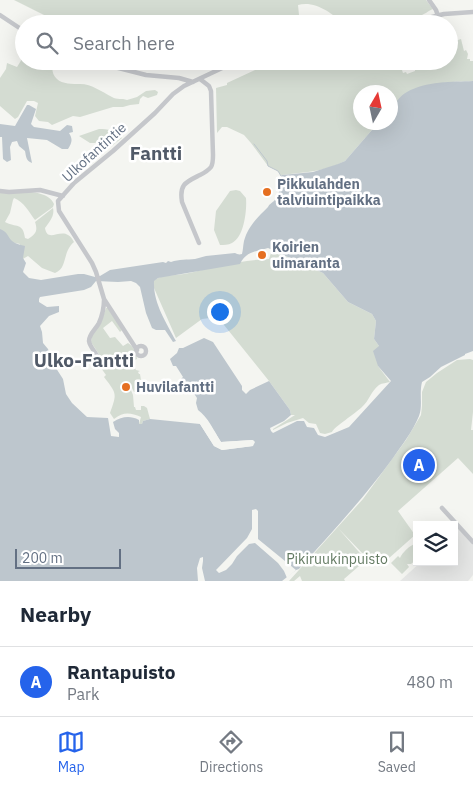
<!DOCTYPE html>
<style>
:root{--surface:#fff;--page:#f6f6f7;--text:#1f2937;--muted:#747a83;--line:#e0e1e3;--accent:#2563eb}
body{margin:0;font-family:"IBM Plex Sans",sans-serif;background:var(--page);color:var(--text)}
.controls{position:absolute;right:15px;bottom:15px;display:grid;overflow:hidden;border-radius:0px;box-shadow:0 5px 20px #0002}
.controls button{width:45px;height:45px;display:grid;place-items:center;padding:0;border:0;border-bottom:1px solid var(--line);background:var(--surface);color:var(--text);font:25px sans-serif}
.compass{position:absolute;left:353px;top:85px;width:45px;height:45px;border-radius:50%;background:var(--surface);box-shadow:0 5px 20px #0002;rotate:9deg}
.scale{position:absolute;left:15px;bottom:12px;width:106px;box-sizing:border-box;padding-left:5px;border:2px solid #637083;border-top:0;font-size:14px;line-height:18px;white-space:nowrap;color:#637083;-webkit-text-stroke:4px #fff;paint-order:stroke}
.you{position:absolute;left:219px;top:311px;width:18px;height:18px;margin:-12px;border:4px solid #fff;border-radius:50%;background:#1a73e8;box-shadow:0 0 0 8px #1a73e833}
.badge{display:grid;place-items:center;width:32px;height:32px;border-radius:50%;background:var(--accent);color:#fff;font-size:16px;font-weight:700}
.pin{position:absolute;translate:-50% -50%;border:2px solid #fff;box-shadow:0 1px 5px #0006}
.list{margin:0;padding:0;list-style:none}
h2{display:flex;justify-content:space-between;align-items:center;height:65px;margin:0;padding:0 20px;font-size:21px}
h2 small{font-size:16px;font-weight:400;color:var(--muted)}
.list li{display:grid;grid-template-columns:32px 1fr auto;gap:15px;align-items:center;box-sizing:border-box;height:70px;padding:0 20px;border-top:1px solid var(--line)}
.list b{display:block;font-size:19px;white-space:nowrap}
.list p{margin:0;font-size:16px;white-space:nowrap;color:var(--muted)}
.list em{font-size:16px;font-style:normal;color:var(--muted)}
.icon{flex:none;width:28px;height:28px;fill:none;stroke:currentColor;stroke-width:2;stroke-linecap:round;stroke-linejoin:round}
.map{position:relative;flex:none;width:473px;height:581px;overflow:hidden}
.search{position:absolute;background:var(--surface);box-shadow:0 5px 20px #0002;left:15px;right:15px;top:15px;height:55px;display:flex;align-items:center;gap:12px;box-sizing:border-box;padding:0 18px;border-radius:28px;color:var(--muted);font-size:19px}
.sheet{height:135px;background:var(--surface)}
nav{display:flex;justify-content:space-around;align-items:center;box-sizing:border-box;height:70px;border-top:1px solid var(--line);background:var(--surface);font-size:14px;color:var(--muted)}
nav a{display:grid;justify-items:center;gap:2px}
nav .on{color:var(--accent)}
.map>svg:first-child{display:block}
</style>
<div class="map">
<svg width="473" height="581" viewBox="0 0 473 581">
<rect width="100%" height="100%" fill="#f4f5f1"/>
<path fill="#e5e6e5" d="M454 524 473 545V575L469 580 468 581H400L421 562H454V525H453Z"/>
<path fill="#d4dcd2" d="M14 0H426L433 9C428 11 424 15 419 16 394 24 369 24 343 24 333 13 314 0 298 5L299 15 302 23 300 24H60L50 18Z
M461 39 464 51 466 50 468 54 467 59H470V61H473V81C442 82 412 83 391 109L390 92H360V122L378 123 345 161C325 172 304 172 282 175L281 176 278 171 268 166 251 143 244 135 227 127H222L217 133 216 88 227 85V83L255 70 257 68 259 62 390 61 397 68 398 67 402 70 403 73 406 72 407 74 415 71V69L417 68 415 64H412L410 61H434L435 63 440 61H449V43Z
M24 45V61H54C51 67 52 75 57 79 62 84 73 84 80 84 92 84 102 92 112 97 117 100 122 98 127 100L137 97 146 91 155 90 158 92 157 95 148 98 143 96 140 99 139 104 130 105 123 107H113L80 117 73 116 52 125 48 122 39 121 35 116 38 103 34 101H27L18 117 15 119 0 106V78L6 69 7 63 17 67 22 59 21 50Z
M99 129C107 129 117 130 122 138L105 151 96 143H90L79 136Z
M236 190 240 191 246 198C247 211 244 237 232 243 228 245 224 245 220 245L214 230 216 211 230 191Z
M0 192C15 192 47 188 54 204L53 207 35 220C29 212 24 202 14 198L13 200 10 213 5 222C16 228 23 222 25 238L28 239C36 234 38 231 35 222L53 208C55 216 49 222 45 228 48 246 64 222 74 242 62 252 68 268 55 273L42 268 28 256 21 260H19L20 244 11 242 0 230Z
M272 250 323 273 348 302 372 314 376 321 374 339 379 346 378 366 390 382C387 383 382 383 379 385 371 391 369 401 362 407 356 413 334 427 332 432L325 434 320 433 316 424 309 423 303 418 287 423 273 430V429L295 415H291L290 410 269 381 224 325 223 314 218 317 202 319 176 338 154 288 153 281C162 274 173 276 184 274 212 268 240 260 269 259Z
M106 308H108L122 330 120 332 112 321 103 328 110 338 115 337 123 346 128 343C134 347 136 352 137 359L131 362 136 370 140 371 138 372 139 374H140L141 380H138L137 392H134L131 386H129L128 382 123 383 124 390H129L130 388 133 395 134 407H135L136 410H141V406H144L147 408 150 419 143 421 142 424H139L141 417C131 413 124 411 114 419L110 413C117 393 117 394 104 377L106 375 101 368 106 365 91 342 92 334 100 325Z
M470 359 473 360V412L471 430H473V474L458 458 398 511 415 535 379 567 366 557 338 528 366 560 344 579 345 581H302L300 576 294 581H289L363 499 406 440 421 415 422 406V392L426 382 437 373 457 360Z
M415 544 417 545V559L411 564H407L409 567 402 574 391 563 398 556 400 558C402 553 410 545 415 544Z"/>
<path fill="#bdc6cd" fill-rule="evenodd" d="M473 81V351L465 354V355L441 367 430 377 422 382C419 394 423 405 419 416 413 431 402 445 393 458 364 498 331 533 299 569L296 570 282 581H205L202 568 203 561V557L200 558 197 568 198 581H0V229C8 232 7 236 12 241 16 244 21 245 25 246L23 258 26 263 23 272 29 278 41 280 78 274H84L95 277 100 276 110 270 163 262 166 263 168 261 171 262C179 259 187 260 195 259 199 258 202 257 206 256 216 255 225 254 235 253 237 254 239 255 242 254 243 250 243 246 244 241 248 226 258 217 268 207 269 204 272 203 274 201 280 195 281 183 281 176L282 175 313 172 338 164 345 161 378 123 390 122 391 109C396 102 400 96 407 92 426 81 452 82 473 81ZM268 248 323 273 348 302 372 314 376 321 374 339 379 346 373 351 378 366 391 381 349 427 325 437 318 435 314 428 307 427 304 421H297L273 433 271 431 270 428 284 421 291 415 290 410 269 381 250 390 246 394 242 390V386L213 342 204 338 183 348H179L177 353 170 359 173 366H176L183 377 181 379 188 390 191 389 197 398 196 403 198 410C208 417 214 431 221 442L252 440 253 446 222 450 214 446 200 424 150 419 143 421 142 424H139V420C129 415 122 417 113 422L115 429 119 433V437L111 436 108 418 87 417 72 403 66 394 63 379 54 365 48 349 43 343 42 332 40 326 49 316 59 312V306L47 307 39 302V299L40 297 84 290 91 287 96 281 118 282 131 281 136 283 140 287 146 313 152 328 156 330H165L173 342 176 341C166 322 153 303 154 281L158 278 240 264C245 252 257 251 268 248Z
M27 105H29L36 109 31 124 34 127 60 131 67 125 72 126 73 132 69 133C73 139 72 143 68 149H62L47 140 27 138 32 163C26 161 26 156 25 151L19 146 17 141 12 142 10 147 11 160 7 162 3 159 2 137H0V124L15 126Z"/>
<path fill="#f4f5f1" d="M207 420 221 442 253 440 255 442 253 446 222 450 214 446 200 424 203 423 215 444 223 447 251 444 252 443 220 444 205 421Z
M256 509 258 511V539L296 570 287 578 284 571 278 563 255 543 249 544 237 556 232 564 226 570 219 573 216 570 247 538 252 529V510Z"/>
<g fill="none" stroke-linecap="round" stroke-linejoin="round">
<path stroke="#bdc6cd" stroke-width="1" d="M254 144 267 161 268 166 278 171 281 176"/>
<path stroke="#c5c7cb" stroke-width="4.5" d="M429 0 436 10 438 16
M0 15 24 31
M404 24 444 14 473 12
M91 61 146 75 179 78 193 82
M0 191 9 192 40 190 63 196
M199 243 182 202C179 184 186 182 200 175 204 173 208 171 211 167 213 164 213 159 213 155L211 91 209 86 200 79
M136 351a5 5 0 1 1 10 0a5 5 0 1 1-10 0Z
M137 350 104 299 96 272 92 263 59 211 58 201 74 183 113 151 155 113 173 94 184 86 237 61
M101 366C100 355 90 349 89 341 89 334 96 329 99 323 102 316 104 308 104 300
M442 508 473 542"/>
</g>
<g fill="#e56f21" stroke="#fff" stroke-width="2">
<circle cx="267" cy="192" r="5"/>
<circle cx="262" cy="255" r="5"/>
<circle cx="126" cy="387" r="5"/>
</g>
<g text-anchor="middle" stroke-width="5" stroke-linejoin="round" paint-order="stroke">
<g font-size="14" fill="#637083" stroke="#fff">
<text transform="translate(94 152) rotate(-42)" y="5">Ulkofantintie</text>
</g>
<g font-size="14" font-weight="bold" fill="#637083" stroke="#fff" text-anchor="start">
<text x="277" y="189">Pikkulahden<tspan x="277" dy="16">talviuintipaikka</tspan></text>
<text x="272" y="252">Koirien<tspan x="272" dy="16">uimaranta</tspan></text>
<text x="136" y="392">Huvilafantti</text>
</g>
<g font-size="14" fill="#637a62" stroke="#fff">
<text x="337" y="564">Pikiruukinpuisto</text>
</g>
<g font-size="19" font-weight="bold" fill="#515a68" stroke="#fff">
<text x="156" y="160">Fantti</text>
<text x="84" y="367">Ulko-Fantti</text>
</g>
</g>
</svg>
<div class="controls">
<button><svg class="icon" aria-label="layers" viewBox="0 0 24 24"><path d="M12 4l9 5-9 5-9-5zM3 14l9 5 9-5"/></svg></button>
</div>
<svg class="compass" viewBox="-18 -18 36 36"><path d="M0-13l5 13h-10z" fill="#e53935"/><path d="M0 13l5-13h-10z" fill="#747a83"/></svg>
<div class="scale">200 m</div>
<div class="you"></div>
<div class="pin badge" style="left:419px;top:465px">A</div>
<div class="search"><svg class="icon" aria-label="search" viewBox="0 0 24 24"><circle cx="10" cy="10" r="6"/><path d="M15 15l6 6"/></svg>Search here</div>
</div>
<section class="sheet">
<h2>Nearby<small></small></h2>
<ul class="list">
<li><span class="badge">A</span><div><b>Rantapuisto</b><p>Park</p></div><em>480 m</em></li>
</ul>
</section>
<nav>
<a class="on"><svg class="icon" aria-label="map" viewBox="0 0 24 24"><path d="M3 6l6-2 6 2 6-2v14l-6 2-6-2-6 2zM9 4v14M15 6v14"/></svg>Map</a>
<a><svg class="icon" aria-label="directions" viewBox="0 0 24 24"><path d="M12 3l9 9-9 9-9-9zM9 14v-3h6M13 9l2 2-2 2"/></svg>Directions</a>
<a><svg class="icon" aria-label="saved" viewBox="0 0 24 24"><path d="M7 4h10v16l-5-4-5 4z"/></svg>Saved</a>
</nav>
